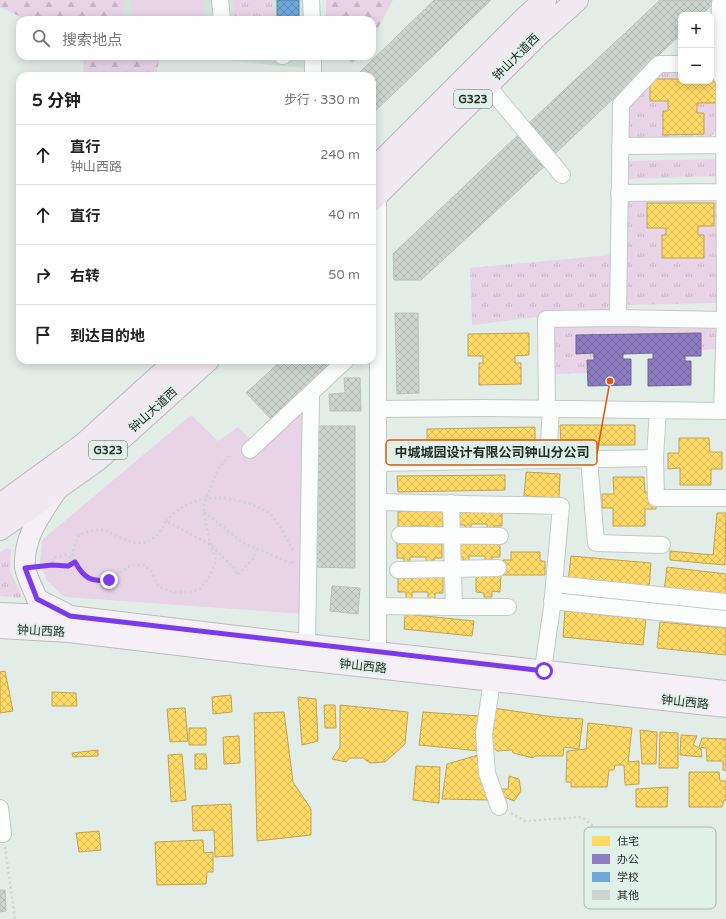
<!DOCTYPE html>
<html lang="zh">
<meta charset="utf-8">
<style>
:root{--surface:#fff;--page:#f2f2f2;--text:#222;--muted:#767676;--line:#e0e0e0}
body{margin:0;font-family:"Varela Round","Noto Sans SC",sans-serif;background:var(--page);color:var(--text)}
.controls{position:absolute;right:12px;top:12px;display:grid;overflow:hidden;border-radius:8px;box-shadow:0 2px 10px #0003}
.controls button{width:36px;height:36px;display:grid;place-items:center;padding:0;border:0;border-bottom:1px solid var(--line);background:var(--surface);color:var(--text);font:20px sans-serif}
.stop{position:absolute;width:12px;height:12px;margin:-9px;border:3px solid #7c3aed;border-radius:50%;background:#fff}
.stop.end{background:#7c3aed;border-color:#fff;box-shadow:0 1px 4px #0008}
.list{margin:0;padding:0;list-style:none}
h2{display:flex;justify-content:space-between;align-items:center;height:52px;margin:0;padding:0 16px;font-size:17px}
h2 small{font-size:13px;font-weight:400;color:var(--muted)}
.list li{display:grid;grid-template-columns:26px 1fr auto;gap:12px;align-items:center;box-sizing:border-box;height:60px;padding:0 16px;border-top:1px solid var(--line)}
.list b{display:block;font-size:15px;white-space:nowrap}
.list p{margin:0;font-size:13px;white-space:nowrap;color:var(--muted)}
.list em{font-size:13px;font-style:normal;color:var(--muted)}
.icon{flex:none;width:22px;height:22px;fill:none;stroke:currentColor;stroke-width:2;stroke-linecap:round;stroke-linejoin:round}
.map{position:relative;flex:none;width:726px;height:919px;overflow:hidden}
.search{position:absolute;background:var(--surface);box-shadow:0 2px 10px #0003;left:16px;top:16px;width:360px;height:44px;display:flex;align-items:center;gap:10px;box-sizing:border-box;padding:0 14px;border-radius:12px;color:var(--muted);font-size:15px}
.panel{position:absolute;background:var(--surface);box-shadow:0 2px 10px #0003;left:16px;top:72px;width:360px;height:292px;border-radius:12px}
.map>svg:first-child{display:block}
</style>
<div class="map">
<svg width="726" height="919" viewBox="0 0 726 919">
<defs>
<pattern id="grass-tufts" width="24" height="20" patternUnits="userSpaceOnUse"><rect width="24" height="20" fill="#e8d3e7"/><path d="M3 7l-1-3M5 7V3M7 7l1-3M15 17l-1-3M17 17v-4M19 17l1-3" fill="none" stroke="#c7b5c6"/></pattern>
<pattern id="forest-firs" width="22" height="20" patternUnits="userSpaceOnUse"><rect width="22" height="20" fill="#e8d3e7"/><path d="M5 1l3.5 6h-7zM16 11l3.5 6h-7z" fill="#c7b5c6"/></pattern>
<pattern id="homes-cross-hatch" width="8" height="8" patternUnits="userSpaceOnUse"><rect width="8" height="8" fill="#ffd966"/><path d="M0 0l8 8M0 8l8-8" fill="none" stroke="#daba58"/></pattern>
<pattern id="offices-cross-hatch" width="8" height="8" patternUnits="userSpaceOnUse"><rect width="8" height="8" fill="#8e7cc3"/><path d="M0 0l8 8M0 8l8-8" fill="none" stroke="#74669e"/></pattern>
<pattern id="schools-cross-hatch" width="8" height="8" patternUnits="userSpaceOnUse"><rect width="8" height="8" fill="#6fa8dc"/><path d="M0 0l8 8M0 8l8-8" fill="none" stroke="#5b89b2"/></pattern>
<pattern id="building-cross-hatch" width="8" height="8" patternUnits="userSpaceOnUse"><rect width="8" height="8" fill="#cdd5d1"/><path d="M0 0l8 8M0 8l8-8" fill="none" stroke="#b0b7b3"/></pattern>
</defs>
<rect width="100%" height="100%" fill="#e3ede8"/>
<path fill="#d2e4dc" d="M124 0H305L306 20H121Z
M195 56H307V68L270 65Z"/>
<path fill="url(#grass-tufts)" d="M233 0H272L274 20H234Z
M660 68 681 69V81H711V73L719 79V127L710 138 624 140V104Z
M719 159V176L627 179 626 161Z
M701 196 715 200 719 209V303L626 305V198Z
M612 255 613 315 546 316 472 325 470 268Z
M552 325H713L718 335 717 349 701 350 700 333 576 335V354L594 353V360H587V373L554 374Z
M7 548 11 550 10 571 21 594V598L0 596V552Z"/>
<path fill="url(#forest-firs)" d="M0 0H124L121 20H27L0 7Z
M326 0H393L372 39V20H326Z
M83 56H160L156 76H84Z"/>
<path fill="#e8d3e7" d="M131 0H202L204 20H132Z
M302 406 304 614 65 597 47 581 40 563 42 540 191 415 218 441 238 427 259 448Z"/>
<path fill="url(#homes-cross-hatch)" stroke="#bea554" d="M711 78H717V103H697V113H704V134L663 135V111H668V101H650V79H681V81H711Z
M647 203H714V226H698V235H704V258H662V235H666V228H647Z
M529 333V355L515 356V363H521V384L479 385V363H483V356H468V334Z
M560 425H635V445H561Z
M535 427V443L427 445V429Z
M679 438H709L710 452H722V469H711V485H680V468L668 469V453H679Z
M526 472 560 474 559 498 524 496Z
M505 475V490L398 492 397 476Z
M613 477H644L645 492H656V509H645V526H613V508H602V494H614Z
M457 509H502V526H494V531H487V524H471V531H465V525H457Z
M398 511H443V527H435V533H428V526H412V533H406V527H398Z
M717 513H726L725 565 670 560V551L713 555Z
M455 541H500V557H492V563H485V556H469V563H463V557H455Z
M397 542H442V558H434V564H426V557H410V564H404V558H397Z
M511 552H540V561H545V575H503V560H511Z
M571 556 651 563 649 590 568 582Z
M667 567 726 574V599L664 592Z
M476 573 501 574 500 592 492 591V597H484V593L476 592Z
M398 576H443V593H435V599H428V592H412V599H406V592H398Z
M565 611 646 619 643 645 563 637Z
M405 614 474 621 472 636 404 629Z
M660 622 726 628V655L657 648Z
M5 671 13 711 0 713V672Z
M52 692 76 693 77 706H52Z
M231 695 232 712 213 714 212 697Z
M298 697 316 699 318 741 302 745Z
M324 705H335L336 728H325Z
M340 705 408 712 405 744 385 762 370 763 363 758H349L346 762 332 759 340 747Z
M185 708 188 741 170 742 167 709Z
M493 708 554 717 583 719 579 749 564 747 563 756H535L533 758 513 753 512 750 497 751 495 749 486 746Z
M284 712 293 782 311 809V835L257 841 254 713Z
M423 712 480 716V751L419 745Z
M588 723 632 728 628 762 639 761V784L625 785 624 765H615L614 770H609L607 787H571V782H566L567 751 586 749Z
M189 728H206V745H189Z
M640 730 657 732 656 764H642Z
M660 732 678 733V768H659Z
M681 735 697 736 693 745 701 749 702 757 680 755Z
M239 736 240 763 224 764 223 737Z
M702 738 726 739V771L723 770V761H707L706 748 699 747Z
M98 750V756L73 757 72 753Z
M182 754 186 800 171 802 168 755Z
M195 754H206L207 769H195Z
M478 755 491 800 442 799 447 764Z
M416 766 440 767 439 803 413 800Z
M689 772H719L720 781H726V800H724L722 807H689Z
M509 776 519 779 521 791 514 801 499 795V789H508Z
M668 787 667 807H636V789Z
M231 804 233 856 215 857 214 830 193 831 192 806Z
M99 831 101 850 79 852 76 833Z
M203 840 204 853 213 852V872H207L206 884 157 885 155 842Z"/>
<path fill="url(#offices-cross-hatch)" stroke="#6f6495" d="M701 333V356H685V361H691V385L648 386V359H653V353L623 354V359H631V385L588 386 587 360H594V353L576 354V335Z"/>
<path fill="url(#schools-cross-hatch)" stroke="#5983a6" d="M277 0H299V20H277Z"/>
<path fill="url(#building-cross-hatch)" stroke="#b9c0bd" d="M434 0H491L372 114V76H356Z
M660 0H717L701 15H681V34L555 154 529 123Z
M346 56H359L352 62Z
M518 135 547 164 421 280H394L393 254Z
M395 313H418L419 393 397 394Z
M282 360H325L332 368 274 422 246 393Z
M344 378H360L361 411H330L329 394 345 393Z
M313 426H355V568L312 567Z
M332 586 360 588 358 614 330 611Z
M0 890H5L6 911 0 912Z"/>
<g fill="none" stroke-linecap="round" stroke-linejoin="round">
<g stroke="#c2cac6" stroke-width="18">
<path id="minor" d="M220 0 222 20
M311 0 312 20
M282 56H283
M313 56V76
M681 64H659L621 104 618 318 725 320
M711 67 718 70 724 81 725 320 722 411
M718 70 720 3
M481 78 562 175
M620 146 724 145
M374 190 378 194V664
M619 193 724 192
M378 409 483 408 726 411
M547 409 546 319 618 318
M250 450 346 360
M655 458 658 410
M589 459 596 543 662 545
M548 460 551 409
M378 463 655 458 656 498H726
M378 502 561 506 552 607 541 683
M400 535 500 536
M398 570 498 568
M554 584 726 602
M552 601 726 619
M378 606 454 607 451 503
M454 607H508
M307 644 311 393
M492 670V681L484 734 487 773 499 807
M0 808 3 834"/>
</g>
<g stroke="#beb9c0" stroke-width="22">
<path id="major" d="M57 490C41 514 23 537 25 567 26 576 34 590 37 599L65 613
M0 613 70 616 296 643 726 691
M0 628 69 632 295 659 726 707"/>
</g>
<g stroke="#beb9c0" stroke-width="24">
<path id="highway" d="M372 171 524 19 545 0
M372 200 539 34 577 0
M0 505 84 444 177 360
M0 529 97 460 208 360"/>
</g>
<path stroke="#d0d3d2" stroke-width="2.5" stroke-dasharray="2 3" stroke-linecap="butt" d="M204 512 243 543 293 564V561
M166 521C173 515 179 508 188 504 196 499 211 498 221 498 232 498 262 506 270 514 281 525 286 539 294 552
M48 565 56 557 68 555 75 562 72 552 79 535C87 531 98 528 107 531 111 533 116 536 121 538 145 548 154 543 166 521L211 545 235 569 237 575 253 559 256 550
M42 566 52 565 69 566 75 562 82 574 96 581 109 580 131 565H144L151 572 159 587 173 592H189L200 589 210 576 216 560 209 539 203 508 217 470 229 456
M511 813 525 821 582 817 594 827
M5 847 15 919"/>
<use href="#minor" stroke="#fbfcfc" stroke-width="16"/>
<use href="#major" stroke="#f5f0f5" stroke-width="20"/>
<use href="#highway" stroke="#f1e9f0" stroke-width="22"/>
</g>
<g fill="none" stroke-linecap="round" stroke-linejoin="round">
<path stroke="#7c3aed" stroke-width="5" d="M109 580C90 582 84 578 75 562L68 566 52 565 25 568 37 599 70 616 544 671"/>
</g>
<g text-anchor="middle" stroke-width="4" stroke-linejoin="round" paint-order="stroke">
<g fill="#dff1e9" stroke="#5e6763" stroke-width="1">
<rect x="454" y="90" width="38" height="18" rx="3"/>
<rect x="89" y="441" width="38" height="18" rx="3"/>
</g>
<g font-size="11" font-weight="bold" fill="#262c29">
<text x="473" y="103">G323</text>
<text x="108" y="454">G323</text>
</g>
<g font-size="12" fill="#262c29" stroke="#dff1e9">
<text transform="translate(516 57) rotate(-45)" y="4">钟山大道西</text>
<text transform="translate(153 410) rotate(-42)" y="4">钟山大道西</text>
<text transform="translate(41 631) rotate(3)" y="4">钟山西路</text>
<text transform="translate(363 666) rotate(6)" y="4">钟山西路</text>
<text transform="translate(685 702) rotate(6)" y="4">钟山西路</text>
</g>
</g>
<rect x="584" y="827" width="132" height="82" rx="6" fill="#dff1e9" stroke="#a8b6af" stroke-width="1"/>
<rect x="592" y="836" width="18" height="10" fill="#ffd966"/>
<rect x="592" y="854" width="18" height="10" fill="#8e7cc3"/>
<rect x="592" y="872" width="18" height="10" fill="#6fa8dc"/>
<rect x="592" y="890" width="18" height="10" fill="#cdd5d1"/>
<g font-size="11" fill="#262c29">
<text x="617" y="845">住宅</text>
<text x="617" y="863">办公</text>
<text x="617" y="881">学校</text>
<text x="617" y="899">其他</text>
</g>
<path fill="none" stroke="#de570d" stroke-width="1.5" d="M610 381L597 453"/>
<circle fill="#de570d" stroke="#dff1e9" stroke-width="1.5" cx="610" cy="381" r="4"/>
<rect fill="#dff1e9" stroke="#de570d" stroke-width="1.5" x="386" y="440" width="211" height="25" rx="4"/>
<g font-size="13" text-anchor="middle" font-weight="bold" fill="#262c29">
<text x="492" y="457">中城城园设计有限公司钟山分公司</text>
</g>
</svg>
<div class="controls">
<button>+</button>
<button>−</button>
</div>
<div class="stop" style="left:544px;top:671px"></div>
<div class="stop end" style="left:109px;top:580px"></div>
<div class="search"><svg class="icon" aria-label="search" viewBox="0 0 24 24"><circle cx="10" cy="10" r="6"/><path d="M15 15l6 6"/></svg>搜索地点</div>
<section class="panel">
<h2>5 分钟<small>步行 · 330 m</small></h2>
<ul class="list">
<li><svg class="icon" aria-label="ahead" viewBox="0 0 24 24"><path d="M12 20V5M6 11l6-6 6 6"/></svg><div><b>直行</b><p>钟山西路</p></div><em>240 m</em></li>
<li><svg class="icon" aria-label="ahead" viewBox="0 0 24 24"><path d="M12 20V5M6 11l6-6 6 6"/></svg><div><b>直行</b></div><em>40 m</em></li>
<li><svg class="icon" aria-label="right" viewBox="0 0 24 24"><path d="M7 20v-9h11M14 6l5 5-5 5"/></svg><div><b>右转</b></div><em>50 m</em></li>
<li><svg class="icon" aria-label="arrive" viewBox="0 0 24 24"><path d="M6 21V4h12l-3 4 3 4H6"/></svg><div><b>到达目的地</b></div></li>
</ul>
</section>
</div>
